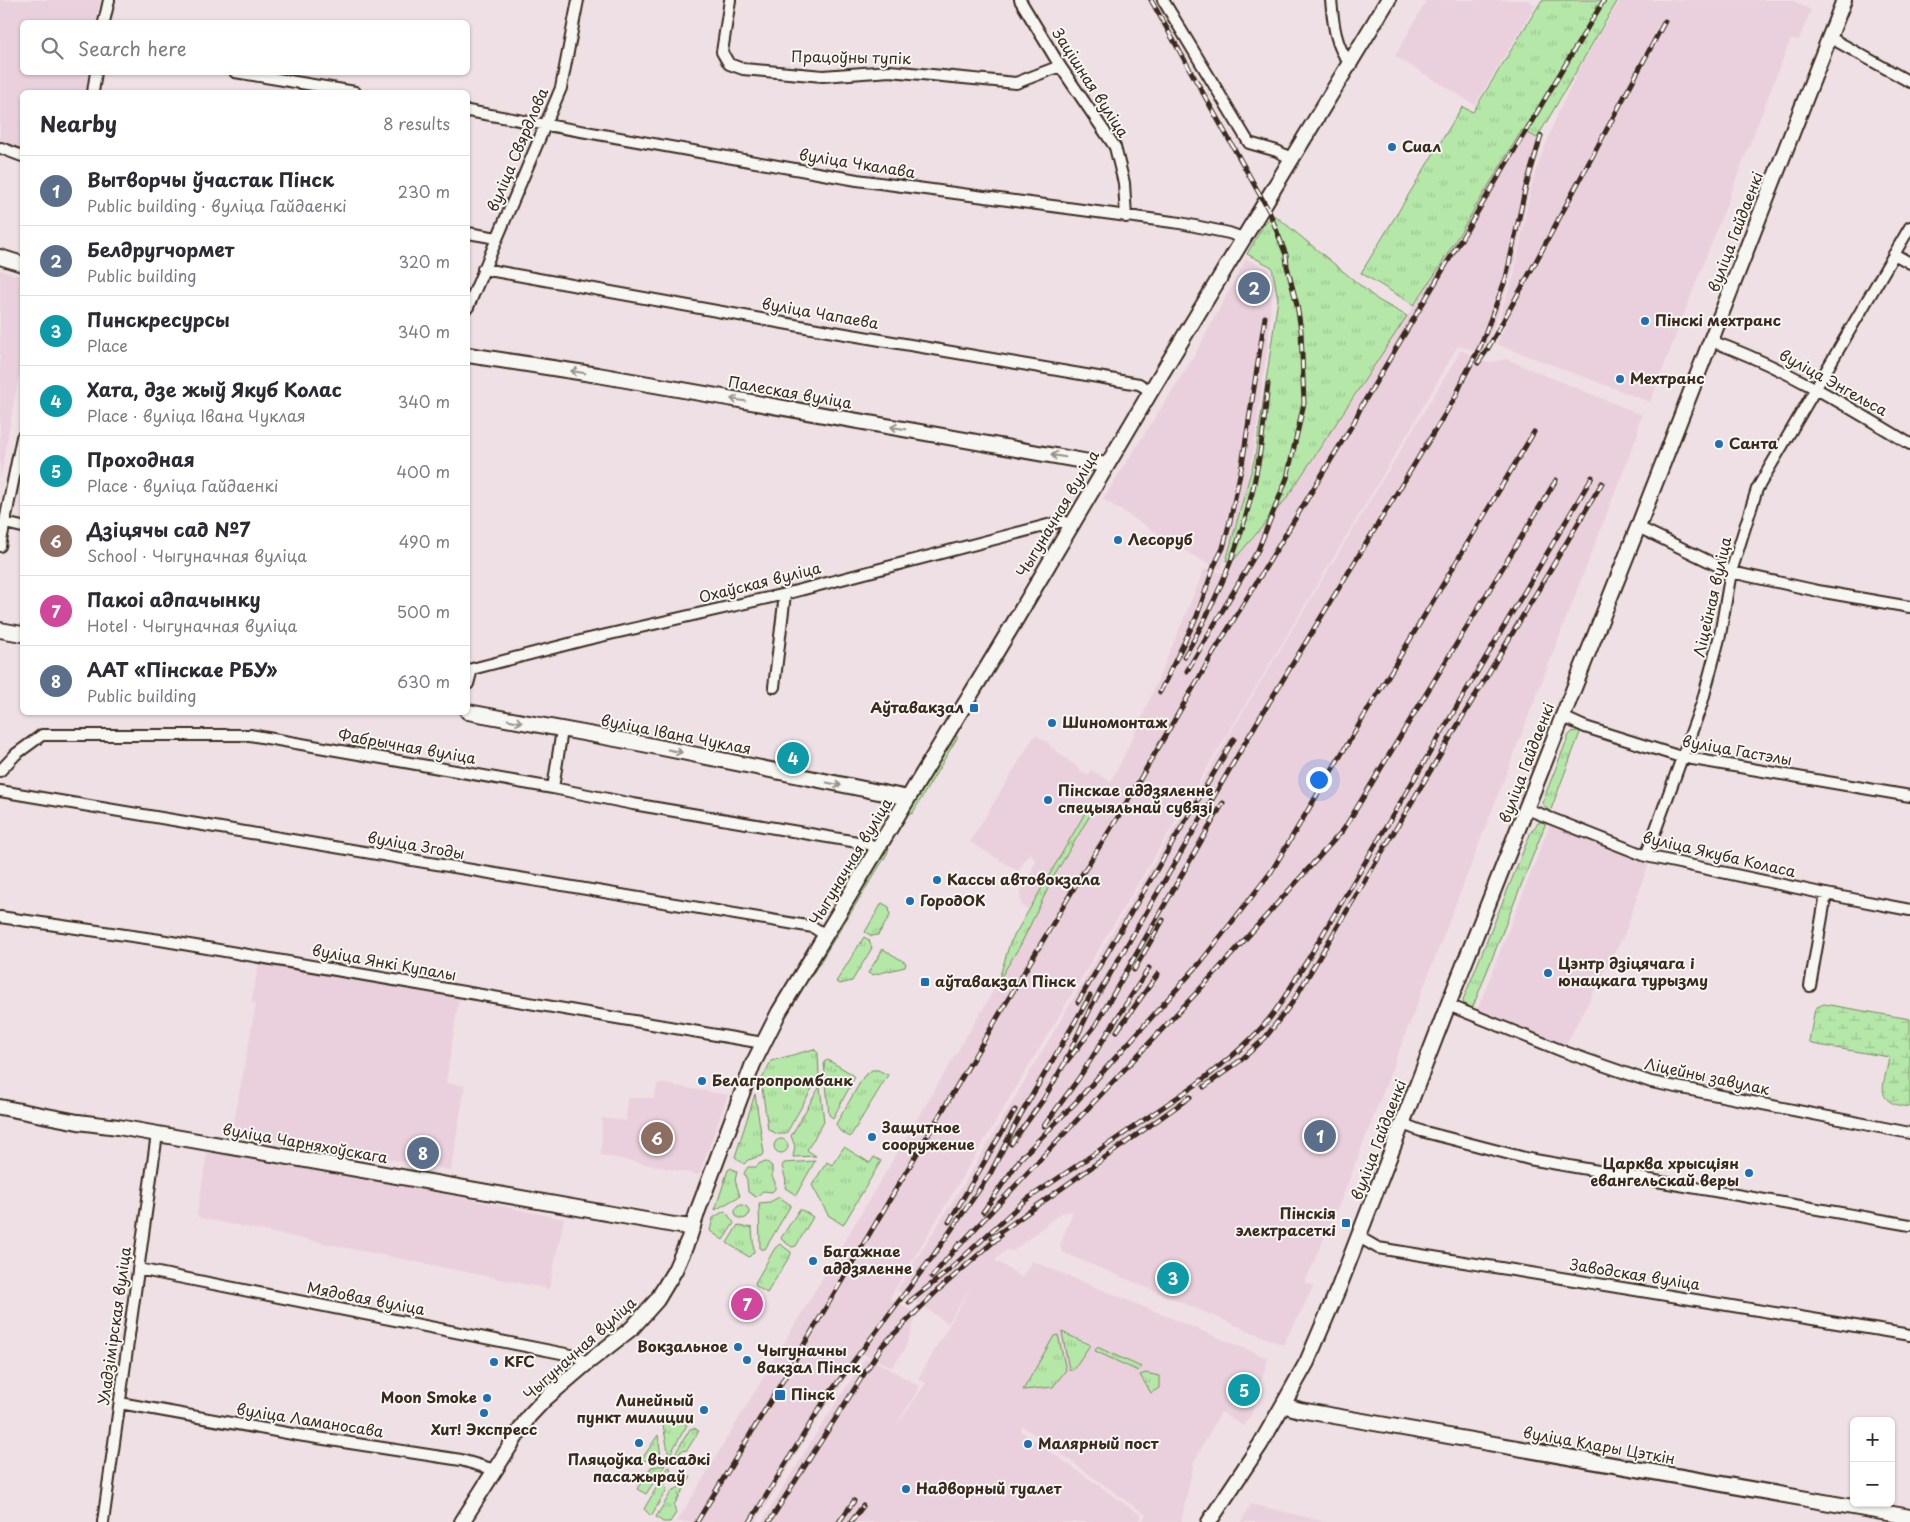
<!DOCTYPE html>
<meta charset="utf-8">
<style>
:root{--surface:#fff;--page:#f7f7f7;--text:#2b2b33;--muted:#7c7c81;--line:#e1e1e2;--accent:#1f6fb2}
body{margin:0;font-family:"Playpen Sans",sans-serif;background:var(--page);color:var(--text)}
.controls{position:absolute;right:15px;bottom:15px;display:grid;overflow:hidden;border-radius:8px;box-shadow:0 1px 4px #0004}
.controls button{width:45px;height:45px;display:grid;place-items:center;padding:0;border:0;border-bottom:1px solid var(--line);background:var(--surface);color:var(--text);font:25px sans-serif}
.you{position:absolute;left:1318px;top:779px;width:18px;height:18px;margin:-12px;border:4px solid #fff;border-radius:50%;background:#1a73e8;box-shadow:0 0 0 8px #1a73e833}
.badge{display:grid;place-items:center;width:32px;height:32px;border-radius:50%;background:var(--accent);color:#fff;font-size:16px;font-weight:700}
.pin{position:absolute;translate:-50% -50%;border:2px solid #fff;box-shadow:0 1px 5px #0006}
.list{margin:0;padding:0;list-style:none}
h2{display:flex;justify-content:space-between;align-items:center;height:65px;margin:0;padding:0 20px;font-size:21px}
h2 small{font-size:16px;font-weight:400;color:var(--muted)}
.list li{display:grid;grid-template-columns:32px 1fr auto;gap:15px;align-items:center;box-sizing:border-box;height:70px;padding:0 20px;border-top:1px solid var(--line)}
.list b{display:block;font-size:19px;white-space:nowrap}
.list p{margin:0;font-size:16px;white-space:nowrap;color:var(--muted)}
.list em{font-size:16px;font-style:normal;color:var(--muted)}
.icon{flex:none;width:28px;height:28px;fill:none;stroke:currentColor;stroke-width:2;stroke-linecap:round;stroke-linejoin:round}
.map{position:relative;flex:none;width:1910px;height:1522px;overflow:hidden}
.search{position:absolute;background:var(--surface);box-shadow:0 1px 4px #0004;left:20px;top:20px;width:450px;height:55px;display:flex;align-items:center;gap:12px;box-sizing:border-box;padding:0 18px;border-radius:8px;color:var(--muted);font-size:19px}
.panel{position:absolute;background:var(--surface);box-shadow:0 1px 4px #0004;left:20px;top:90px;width:450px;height:625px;border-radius:8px}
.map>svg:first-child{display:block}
</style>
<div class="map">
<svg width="1910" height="1522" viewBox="0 0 1910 1522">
<defs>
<pattern id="grass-tufts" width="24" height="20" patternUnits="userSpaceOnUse" patternTransform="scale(1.25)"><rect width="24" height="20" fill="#b4e7a8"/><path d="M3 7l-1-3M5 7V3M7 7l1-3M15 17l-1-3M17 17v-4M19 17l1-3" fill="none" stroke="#9cc690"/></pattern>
<pattern id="wetland-marsh" width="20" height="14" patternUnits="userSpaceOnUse" patternTransform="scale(1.25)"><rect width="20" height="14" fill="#b4e7a8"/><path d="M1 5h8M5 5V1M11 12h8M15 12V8" fill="none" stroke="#9cc690"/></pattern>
</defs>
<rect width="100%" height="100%" fill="#efe0e5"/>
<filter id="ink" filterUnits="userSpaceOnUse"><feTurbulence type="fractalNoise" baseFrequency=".02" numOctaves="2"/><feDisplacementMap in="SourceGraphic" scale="10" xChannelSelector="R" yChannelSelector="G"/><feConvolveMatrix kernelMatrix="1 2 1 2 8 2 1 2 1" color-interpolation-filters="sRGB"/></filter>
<g filter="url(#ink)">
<path fill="#ead0dc" d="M0 0H100L96 22H22V72L89 73 86 92H22V148L0 143Z
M1424 0H1531L1530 2 1536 5 1475 105 1395 56 1426 2Z
M1620 0H1791L1811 10 1799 40H1791L1787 48 1650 402 1496 344 1507 323 1499 317 1514 275 1530 192 1536 170 1558 113 1579 69Z
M1522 130 1537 138 1538 157 1530 184 1513 271 1492 331 1482 353 1458 346 1411 428 890 1298 917 1314 905 1349 892 1367 863 1354 822 1411 756 1522H677L987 1002 1036 914 1021 905 1020 892 1036 862 1030 852 1018 871 970 842 1035 735 1050 744V746L1088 776 1091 770 1111 782 1140 722 1205 568 1223 573 1286 499 1439 268Z
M1246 259 1268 268 1271 296 1269 334 1254 447 1243 504 1221 570 1192 555 1103 499 1193 358Z
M0 270 22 277V370L18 380 0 479Z
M1461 350 1487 363 1506 359 1642 415 1638 425V433L1344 1193 1305 1282 1313 1286 1305 1304 1283 1345 1062 1252 1060 1245 1073 1211 1061 1213 1013 1251 1006 1250 995 1260 1022 1277 1032 1261 1268 1358 1253 1411 1244 1426 1221 1412 1194 1462 1181 1522H1142L1146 1515 1022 1426 1021 1431 1142 1516 1138 1522H762L809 1445 865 1358 873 1360 920 1386 895 1428 926 1383 918 1379 971 1287 948 1323 897 1290 963 1185 1263 678Z
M1550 824 1640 858 1648 865 1625 933 1564 1048 1476 1013Z
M259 963 459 998 446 1083 465 1086 451 1170 232 1132 256 1004 251 1002Z
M658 1083 728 1095 699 1175 601 1155 602 1118 626 1121 627 1098H654Z
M207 1152 416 1188 564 1219 549 1289 200 1218 197 1215Z
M1251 1504 1326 1522H1241Z"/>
<path fill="url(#grass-tufts)" stroke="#788863" d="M1542 0H1618L1537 138 1522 130 1439 268 1414 305 1361 273 1462 107 1473 112Z
M1273 215 1277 217 1378 300 1407 316 1286 499 1233 561H1226L1255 457 1278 299 1272 267 1247 254 1264 224Z
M1581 730 1550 812 1542 803 1569 735 1572 732Z
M954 736H957V738L912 814 909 813 908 811Z
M1088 808 1091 809 1092 812 1054 876 1021 944 998 982 1010 943Z
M1547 820 1472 1009 1464 1004 1463 1000 1531 832 1538 823Z
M885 846 889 848 887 854 809 980 807 978Z
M882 903 889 907 890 916 878 935 872 936 865 932Z
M864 937 869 940 872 948 852 981 840 984 836 982Z
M883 949 906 963 905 967 872 975 868 973Z
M814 1049 818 1053 819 1076 786 1134H777L768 1129 761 1081 771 1061Z
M828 1060 852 1074 855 1077 833 1118 829 1115 824 1062Z
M872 1070H878L888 1075 850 1137 840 1131 836 1124 864 1076Z
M820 1086 824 1122 807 1150 816 1156 793 1157 795 1146 791 1136Z
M755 1094 764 1153 761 1156 748 1160 744 1164 735 1157Z
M774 1146a7 7 0 1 1 14 0a7 7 0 1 1-14 0Z
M844 1147 870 1163 874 1157 881 1161 843 1225 828 1215 812 1185 827 1162 832 1165Z
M815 1161 796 1195 785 1188 786 1181 782 1166 784 1163Z
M767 1162 772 1166V1177L775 1182V1189L772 1192 763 1191 756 1197 748 1192 747 1180 744 1173 748 1167H756L760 1163Z
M731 1168 737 1172 735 1180 740 1196 715 1210 728 1170Z
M779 1197 791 1205 765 1249H760L759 1203 770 1202Z
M735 1212a7 7 0 1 1 14 0a7 7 0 1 1-14 0Z
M799 1210H802L813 1217 796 1246 792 1247 782 1240 781 1238Z
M724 1211 726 1212 734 1223 723 1240 710 1231 713 1218Z
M738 1225 746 1228 748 1227 752 1228 754 1252 749 1257 727 1243Z
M780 1244 791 1252V1254L767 1293 756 1286 755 1283 775 1248Z
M1062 1332 1090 1345 1073 1370 1069 1369Z
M1058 1335 1066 1370 1053 1387 1023 1390 1054 1336Z
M1097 1347 1141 1367 1138 1371 1095 1351Z
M1146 1373 1159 1376V1388L1151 1393 1140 1375Z
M670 1414 687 1425 669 1456 663 1425Z
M694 1428 699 1431 687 1450 681 1451 676 1460 673 1457 690 1429Z
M658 1435 661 1456 640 1462Z
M665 1465 646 1494 637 1489 651 1467Z
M670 1467 671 1472 664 1486 667 1489 651 1516 644 1509 668 1468Z
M687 1477H691L674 1505 676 1513 670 1522H663L656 1517 672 1491 680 1487Z"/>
<path fill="url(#wetland-marsh)" stroke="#788863" d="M1824 1004 1910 1019V1107C1871 1103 1885 1085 1889 1057L1812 1044 1809 1041 1815 1009 1817 1007Z"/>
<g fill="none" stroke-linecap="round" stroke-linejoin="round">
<g stroke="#3b2a1e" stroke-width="14">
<path id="street" d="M730 0 722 52 729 64 743 69 823 76 890 71 1016 83 1060 66
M1020 0 1060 66 1115 147 1124 183 1126 217
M1163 0 1249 143 1277 151 1292 159
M1331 0C1333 21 1335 47 1350 63
M104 22 109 0
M1829 37 1910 82
M235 72 355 92
M93 92 96 72
M468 111 857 180 1180 223 1229 233 1243 238
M1 148 22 156
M468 233 497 238
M1894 254 1910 263
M483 269 828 331 1139 384 1151 391
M468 307 561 88 578 0
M1711 341C1782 366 1846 405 1910 444
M5 523 22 527
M1638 527 1731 572 1818 591 1910 607
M0 546 22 437
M468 684 472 669 584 640 785 594 1063 521 1071 525
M774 687 785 594
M1563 717 1585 727 1681 757 1910 796
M0 771 16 754 42 735H250L553 788 633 804 869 844 877 849
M553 788 562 730
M0 791 813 927 825 935
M1527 809 1646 856 1826 894 1910 910
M1646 856 1702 703 1720 635 1731 572 1757 489 1910 227
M0 917 160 940 763 1043
M1810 986 1826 894
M1448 1005 1565 1052 1651 1082 1910 1133
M1403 1124 1421 1131 1529 1159 1910 1225
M1359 1237 1378 1248 1910 1335
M138 1269 576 1356 587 1363
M120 1403 298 1435 461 1460 495 1470
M103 1522 157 1134"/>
</g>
<g stroke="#3b2a1e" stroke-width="18">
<path id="secondary" d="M0 257 22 264
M468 355 598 375 1106 465
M0 630 22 634
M468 712 643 744 908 798
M0 1107 78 1122 118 1127 674 1225 693 1227
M1283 1405 1300 1410 1910 1517
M462 1522 529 1416 545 1399 587 1363 632 1328 657 1300 675 1270 689 1238 698 1210 753 1064 779 1012 1012 626 1151 391 1388 0
M1209 1522 1260 1445 1283 1405 1307 1362 1339 1287 1448 1005 1638 527 1844 0"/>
</g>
<use href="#street" stroke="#f6f6f2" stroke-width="10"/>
<use href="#secondary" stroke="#f6f6f2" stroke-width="14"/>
<g stroke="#3b2a1e" stroke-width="5">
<path id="rail" d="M1151 0 1269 211 1286 255 1287 266 1297 305 1301 330 1304 403 1287 478 1258 550 1187 671
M1478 363 1487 350 1527 278 1665 21
M1184 657C1219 598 1246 532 1258 464 1263 438 1265 411 1268 384
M1160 692 1197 616 1214 566 1223 548 1230 521 1242 465 1265 317
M1134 970 1163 920
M1078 1002 1234 739
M1117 1031 1158 974
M1063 1066 1092 1005 1259 719 1456 396 1464 377 1480 347 1506 278 1525 190 1541 136
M1204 1087 1241 1060 1265 1038 1292 1003 1602 483
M1044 1126 1079 1078 1149 968
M1011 1144 1043 1100 1063 1066 1095 1026 1223 803
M1020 1159 1075 1103 1200 963 1271 872 1534 432
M983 1212 1023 1155
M949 1222 1015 1110
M992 1238 1190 1097
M956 1249 1215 973 1344 829 1556 480
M932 1277 959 1244
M909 1302 947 1272 1023 1202 1197 1084C1220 1066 1245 1047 1264 1025 1281 1006 1293 982 1307 961L1592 477
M697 1522 776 1392 1084 871 1118 817 1214 652 1354 422 1361 407 1604 0
M750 1522 826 1398 933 1256 990 1174 1020 1116 1090 996
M769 1522 882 1346 937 1291 1000 1236
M839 1522 854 1501
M851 1522 863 1506"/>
</g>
<use href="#rail" stroke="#f6f6f2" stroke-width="3" stroke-dasharray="9" stroke-linecap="butt"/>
</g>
<defs><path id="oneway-shaft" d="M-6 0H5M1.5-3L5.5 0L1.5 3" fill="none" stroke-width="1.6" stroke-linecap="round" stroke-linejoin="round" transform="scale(1.25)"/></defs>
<g stroke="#989088">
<use href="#oneway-shaft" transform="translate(578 372) rotate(-171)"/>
<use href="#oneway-shaft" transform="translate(738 400) rotate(-170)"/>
<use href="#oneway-shaft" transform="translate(898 428) rotate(-170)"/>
<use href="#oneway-shaft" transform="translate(1058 456) rotate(-170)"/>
<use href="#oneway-shaft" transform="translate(515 721) rotate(11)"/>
<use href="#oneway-shaft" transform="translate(675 751) rotate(12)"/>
<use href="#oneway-shaft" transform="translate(834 784) rotate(12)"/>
</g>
</g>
<g fill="#1f6fb2" stroke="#f6f6f2" stroke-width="2">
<circle cx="1392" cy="147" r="5"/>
<circle cx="1645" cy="321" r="5"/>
<circle cx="1620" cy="379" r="5"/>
<circle cx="1719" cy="444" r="5"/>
<circle cx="1118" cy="540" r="5"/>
<rect x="969" y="703" width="10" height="10" rx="2.5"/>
<circle cx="1052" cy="723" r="5"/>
<circle cx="1048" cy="800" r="5"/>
<circle cx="937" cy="880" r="5"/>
<circle cx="910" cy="901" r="5"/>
<circle cx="1548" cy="973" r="5"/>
<rect x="920" y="977" width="10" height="10" rx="2.5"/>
<circle cx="702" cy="1081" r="5"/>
<circle cx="872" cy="1137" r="5"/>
<circle cx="1749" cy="1173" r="5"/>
<rect x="1341" y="1218" width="10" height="10" rx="2.5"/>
<circle cx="813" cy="1261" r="5"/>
<circle cx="738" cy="1347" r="5"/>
<circle cx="747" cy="1360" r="5"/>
<circle cx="494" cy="1362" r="5"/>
<rect x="774" y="1389" width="12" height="12" rx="2.5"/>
<circle cx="487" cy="1398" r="5"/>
<circle cx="704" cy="1410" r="5"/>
<circle cx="484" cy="1413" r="5"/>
<circle cx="639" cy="1443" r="5"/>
<circle cx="1028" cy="1444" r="5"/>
<circle cx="906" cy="1489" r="5"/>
</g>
<g text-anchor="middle" stroke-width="4" stroke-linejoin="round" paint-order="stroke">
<g font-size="15" fill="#3b2a1e" stroke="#f6f6f2">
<text transform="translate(851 58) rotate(1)" y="5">Працоўны тупік</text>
<text transform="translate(1090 83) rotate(57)" y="5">Зацішная вуліца</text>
<text transform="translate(518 150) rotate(-67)" y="5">вуліца Свярдлова</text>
<text transform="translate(857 164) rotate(9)" y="5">вуліца Чкалава</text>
<text transform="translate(1736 232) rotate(-69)" y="5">вуліца Гайдаенкі</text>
<text transform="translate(820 314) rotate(10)" y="5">вуліца Чапаева</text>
<text transform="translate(1833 383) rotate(29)" y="5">вуліца Энгельса</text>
<text transform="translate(790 393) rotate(10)" y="5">Палеская вуліца</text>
<text transform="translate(1058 514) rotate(-59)" y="5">Чыгуначная вуліца</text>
<text transform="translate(760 583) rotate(-14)" y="5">Охаўская вуліца</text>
<text transform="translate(1713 597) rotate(-77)" y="5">Ліцейная вуліца</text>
<text transform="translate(676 735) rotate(11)" y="5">вуліца Івана Чуклая</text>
<text transform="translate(407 747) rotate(10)" y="5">Фабрычная вуліца</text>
<text transform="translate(1737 751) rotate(10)" y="5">вуліца Гастэлы</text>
<text transform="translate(1527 763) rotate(-69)" y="5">вуліца Гайдаенкі</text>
<text transform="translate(416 846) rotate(10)" y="5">вуліца Згоды</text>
<text transform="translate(1719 855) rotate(13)" y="5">вуліца Якуба Коласа</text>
<text transform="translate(851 862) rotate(-59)" y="5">Чыгуначная вуліца</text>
<text transform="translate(384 963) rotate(10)" y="5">вуліца Янкі Купалы</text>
<text transform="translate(1707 1077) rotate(12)" y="5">Ліцейны завулак</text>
<text transform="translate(1379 1140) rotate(-69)" y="5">вуліца Гайдаенкі</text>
<text transform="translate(305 1144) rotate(10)" y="5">вуліца Чарняхоўскага</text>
<text transform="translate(1635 1275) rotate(9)" y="5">Заводская вуліца</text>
<text transform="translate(366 1299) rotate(11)" y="5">Мядовая вуліца</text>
<text transform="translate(115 1326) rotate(-82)" y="5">Уладзімірская вуліца</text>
<text transform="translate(580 1349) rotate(-42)" y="5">Чыгуначная вуліца</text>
<text transform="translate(310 1421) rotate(9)" y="5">вуліца Ламаносава</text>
<text transform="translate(1599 1446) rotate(10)" y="5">вуліца Клары Цэткін</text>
</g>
<g font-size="15" font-weight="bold" fill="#3b2a1e" stroke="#f6f6f2" text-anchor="start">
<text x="1402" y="152">Сиал</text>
<text x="1655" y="326">Пінскі мехтранс</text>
<text x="1630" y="384">Мехтранс</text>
<text x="1729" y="449">Санта</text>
<text x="1128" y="545">Лесоруб</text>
<text x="964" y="713" text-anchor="end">Аўтавакзал</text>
<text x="1062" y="728">Шиномонтаж</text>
<text x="1058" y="796">Пінскае аддзяленне<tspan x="1058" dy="17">спецыяльнай сувязі</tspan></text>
<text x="947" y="885">Кассы автовокзала</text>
<text x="920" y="906">ГородОК</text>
<text x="1558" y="969">Цэнтр дзіцячага і<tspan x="1558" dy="17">юнацкага турызму</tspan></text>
<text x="935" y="987">аўтавакзал Пінск</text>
<text x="712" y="1086">Белагропромбанк</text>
<text x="882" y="1133">Защитное<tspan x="882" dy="17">сооружение</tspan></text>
<text x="1739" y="1169" text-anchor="end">Царква хрысціян<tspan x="1739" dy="17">евангельскай веры</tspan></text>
<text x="1336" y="1219" text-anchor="end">Пінскія<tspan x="1336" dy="17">электрасеткі</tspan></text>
<text x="823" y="1257">Багажнае<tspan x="823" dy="17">аддзяленне</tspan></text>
<text x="728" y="1352" text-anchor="end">Вокзальное</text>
<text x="757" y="1356">Чыгуначны<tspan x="757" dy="17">вакзал Пінск</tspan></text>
<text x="504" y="1367">KFC</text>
<text x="791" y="1400">Пінск</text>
<text x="477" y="1403" text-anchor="end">Moon Smoke</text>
<text x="694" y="1406" text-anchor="end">Линейный<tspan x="694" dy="17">пункт милиции</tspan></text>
<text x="484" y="1435" text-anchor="middle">Хит! Экспресс</text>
<text x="1038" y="1449">Малярный пост</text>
<text x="639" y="1465" text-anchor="middle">Пляцоўка высадкі<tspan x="639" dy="17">пасажыраў</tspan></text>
<text x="916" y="1494">Надворный туалет</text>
</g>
</g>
</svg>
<div class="controls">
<button>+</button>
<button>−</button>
</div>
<div class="you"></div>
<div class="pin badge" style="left:1320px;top:1136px;background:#5c6f8a">1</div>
<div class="pin badge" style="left:1254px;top:288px;background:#5c6f8a">2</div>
<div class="pin badge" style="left:1173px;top:1278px;background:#0f9aa8">3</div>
<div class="pin badge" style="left:793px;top:758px;background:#0f9aa8">4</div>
<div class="pin badge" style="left:1244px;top:1390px;background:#0f9aa8">5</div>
<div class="pin badge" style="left:657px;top:1138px;background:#8d6e63">6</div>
<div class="pin badge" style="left:747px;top:1304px;background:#d1479c">7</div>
<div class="pin badge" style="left:423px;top:1153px;background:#5c6f8a">8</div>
<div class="search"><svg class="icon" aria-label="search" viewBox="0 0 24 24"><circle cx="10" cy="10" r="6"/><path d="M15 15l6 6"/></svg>Search here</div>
<section class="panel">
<h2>Nearby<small>8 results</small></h2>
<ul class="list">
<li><span class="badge" style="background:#5c6f8a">1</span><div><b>Вытворчы ўчастак Пінск</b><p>Public building · вуліца Гайдаенкі</p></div><em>230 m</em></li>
<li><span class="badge" style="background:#5c6f8a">2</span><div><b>Белдругчормет</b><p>Public building</p></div><em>320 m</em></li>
<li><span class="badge" style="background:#0f9aa8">3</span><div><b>Пинскресурсы</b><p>Place</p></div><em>340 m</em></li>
<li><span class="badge" style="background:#0f9aa8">4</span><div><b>Хата, дзе жыў Якуб Колас</b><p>Place · вуліца Івана Чуклая</p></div><em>340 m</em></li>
<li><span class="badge" style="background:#0f9aa8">5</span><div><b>Проходная</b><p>Place · вуліца Гайдаенкі</p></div><em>400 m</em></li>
<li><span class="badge" style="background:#8d6e63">6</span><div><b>Дзіцячы сад №7</b><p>School · Чыгуначная вуліца</p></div><em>490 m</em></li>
<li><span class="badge" style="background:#d1479c">7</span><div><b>Пакоі адпачынку</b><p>Hotel · Чыгуначная вуліца</p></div><em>500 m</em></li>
<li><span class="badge" style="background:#5c6f8a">8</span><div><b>ААТ «Пінскае РБУ»</b><p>Public building</p></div><em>630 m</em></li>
</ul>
</section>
</div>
